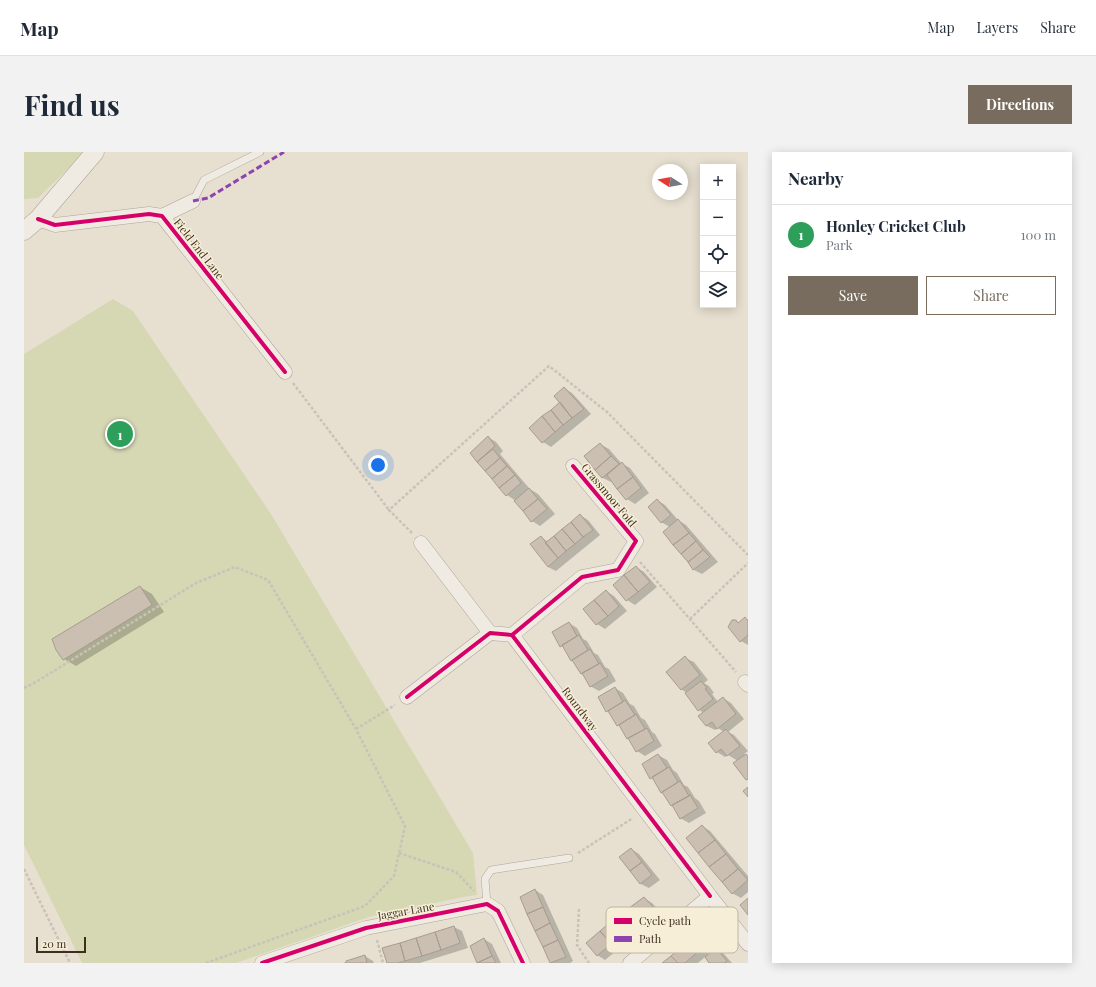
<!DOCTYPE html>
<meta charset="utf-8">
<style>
:root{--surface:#fff;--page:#f2f2f3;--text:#1f2937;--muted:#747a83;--line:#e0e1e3;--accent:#786c5e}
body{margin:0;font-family:"Playfair Display",serif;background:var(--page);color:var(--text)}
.controls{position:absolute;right:12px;top:12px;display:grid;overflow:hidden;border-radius:0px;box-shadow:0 2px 10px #0003}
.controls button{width:36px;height:36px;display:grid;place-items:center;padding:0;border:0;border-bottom:1px solid var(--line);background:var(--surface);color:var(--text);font:20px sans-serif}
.compass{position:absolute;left:628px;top:12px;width:36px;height:36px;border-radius:50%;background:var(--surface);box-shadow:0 2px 10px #0003;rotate:281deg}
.scale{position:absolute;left:12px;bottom:10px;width:50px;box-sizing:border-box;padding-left:4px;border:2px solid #3d2e20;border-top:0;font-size:11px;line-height:14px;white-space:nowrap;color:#3d2e20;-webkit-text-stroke:3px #f7eed8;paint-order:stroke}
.you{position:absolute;left:354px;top:313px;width:14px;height:14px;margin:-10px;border:3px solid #fff;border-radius:50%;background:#1a73e8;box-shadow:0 0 0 6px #1a73e833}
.badge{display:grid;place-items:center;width:26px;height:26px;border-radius:50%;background:var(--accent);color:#fff;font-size:13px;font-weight:700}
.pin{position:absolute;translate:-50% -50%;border:2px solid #fff;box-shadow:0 1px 4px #0006}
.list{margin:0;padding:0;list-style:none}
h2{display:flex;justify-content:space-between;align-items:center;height:52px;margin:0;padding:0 16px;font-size:17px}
h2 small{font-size:13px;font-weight:400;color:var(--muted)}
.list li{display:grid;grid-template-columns:26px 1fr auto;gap:12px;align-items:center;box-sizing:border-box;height:60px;padding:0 16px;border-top:1px solid var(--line)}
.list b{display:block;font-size:15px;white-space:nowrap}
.list p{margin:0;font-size:13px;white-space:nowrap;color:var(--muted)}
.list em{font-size:13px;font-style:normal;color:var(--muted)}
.actions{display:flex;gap:8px;padding:12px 16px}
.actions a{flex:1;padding:9px 0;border:1px solid var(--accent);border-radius:0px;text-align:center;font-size:14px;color:var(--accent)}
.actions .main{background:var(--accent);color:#fff}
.icon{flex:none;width:22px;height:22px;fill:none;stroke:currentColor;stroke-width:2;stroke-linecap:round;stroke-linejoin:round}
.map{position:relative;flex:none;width:724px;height:811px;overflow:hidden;border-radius:0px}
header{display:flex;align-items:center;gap:24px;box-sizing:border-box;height:56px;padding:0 20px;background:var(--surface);border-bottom:1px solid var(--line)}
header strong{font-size:19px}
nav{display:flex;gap:22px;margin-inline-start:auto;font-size:14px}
.intro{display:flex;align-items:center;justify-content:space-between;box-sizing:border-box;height:96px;padding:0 24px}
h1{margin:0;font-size:28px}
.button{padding:10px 18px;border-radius:0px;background:var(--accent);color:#fff;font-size:14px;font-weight:700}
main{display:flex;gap:24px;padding:0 24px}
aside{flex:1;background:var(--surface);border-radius:0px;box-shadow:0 2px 10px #0003}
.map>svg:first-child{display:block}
</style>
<header>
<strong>Map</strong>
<nav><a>Map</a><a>Layers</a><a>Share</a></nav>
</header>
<div class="intro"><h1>Find us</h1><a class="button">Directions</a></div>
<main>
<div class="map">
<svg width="724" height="811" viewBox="0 0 724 811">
<rect width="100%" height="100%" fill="#e7e0d1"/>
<path fill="#d6d7b3" d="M0 0H61L14 46 0 47Z
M89 147 109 159 247 362 449 701 453 743 439 745 345 765 212 811H58L0 693V202Z"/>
<path fill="#0003" d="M540 236 548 241 567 262 527 295 519 290 537 250Z
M464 285 472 290 479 299 476 302 505 336H504L514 342 531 362 516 374 508 369 492 349 483 343 447 301Z
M576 292 585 297 597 311 606 316 625 341 611 352 603 347 589 329 587 330 579 326 561 304Z
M633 348 641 353 654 368 662 373 694 410 678 422 670 418 640 380 646 375 637 370Z
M556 363 564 368 576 383 532 419 524 415 517 385 524 390Z
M612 415 620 420 633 435 611 453 603 448Z
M116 435 128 442 140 460 52 514 40 507Z
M582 439 590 444 603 459 581 477 573 472 560 457Z
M721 467 724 468V493L717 489 712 469 716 471Z
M545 471 553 476 559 487 563 489 570 501 574 503 581 515 585 517 592 529 575 539 566 534 560 523 557 521 541 496 537 494Z
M661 506 670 510 684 528 680 531 685 534 690 541 688 542 694 550 699 546 707 551 720 567 704 580 710 583 724 599 720 602 724 604V628L710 612 714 609 704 603 701 605 693 600 700 580 694 576 691 578 683 574 676 564 680 561 675 558 663 541 657 537Z
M591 536 599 541 606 552 610 554 617 566 621 568 628 580 631 582 638 594 621 604 613 599 597 575 594 573 587 561 583 559Z
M634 603 643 608 649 618 653 621 660 633 664 635 671 646 675 649 682 661 665 671 656 666 650 655 648 653 640 642 638 640 631 628 627 626Z
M678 674 686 679 724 724V740L717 746 708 741Z
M607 697 615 702 636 728 625 736 617 732 596 705Z
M511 738 519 743 549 809 546 811H527L498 745Z
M620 746 628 751 638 762 581 808 573 803Z
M430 775 438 779 444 796 396 811H364Z
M460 787 468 792 477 811H455Z
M667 787 675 792 685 803 692 797 700 802 708 811H687L681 805 674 811H640Z
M341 804 349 809 350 811H319Z"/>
<path fill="#cbbfb2" stroke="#a89c90" d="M540 235 560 257 548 266 530 244Z
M536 250 548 266 539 273 527 258Z
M527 258 539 273 531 280 518 264Z
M518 264 531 280 518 291 505 276Z
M464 284 471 294 453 310 446 301Z
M576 291 587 304 571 318 560 304Z
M469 297 476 306 461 319 453 310Z
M587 304 595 312 578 326 571 318Z
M476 306 483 314 468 327 461 319Z
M598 310 609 325 593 337 583 323Z
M483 314 491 323 475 336 468 327Z
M491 323 497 331 482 344 475 336Z
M609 325 617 336 602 348 593 337Z
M505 336 514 347 499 359 490 349Z
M514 347 523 357 507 370 499 359Z
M633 347 647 363 637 371 624 355Z
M556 362 569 378 559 385 547 370Z
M654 367 665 381 649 393 639 380Z
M547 370 559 385 551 392 538 377Z
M538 377 551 392 542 399 530 384Z
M665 381 672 389 657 402 649 393Z
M517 384 534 406 524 415 506 392Z
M530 384 542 399 534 406 521 391Z
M672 389 679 398 664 410 657 402Z
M679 398 686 405 669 418 664 410Z
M612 414 626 430 614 440 600 423Z
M600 423 614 440 602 449 589 433Z
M116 434 128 453 39 508 32 498 28 487Z
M582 438 595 454 584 464 570 448Z
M570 448 584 464 572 473 559 457Z
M721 465 724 469V483L716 490 704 475 708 468H712L714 471Z
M545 470 553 484 536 495 528 480Z
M555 483 564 498 547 509 538 493Z
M566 497 575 512 557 522 548 508Z
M661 504 676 523 657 538 642 520Z
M576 511 584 524 566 535 558 521Z
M677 529 683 536 681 537 689 547 674 559 661 541Z
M591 535 599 550 582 560 574 545Z
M699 545 712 562 693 577 688 570 682 574 674 564Z
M601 548 611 563 593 574 584 559Z
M612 562 621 577 603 587 595 573Z
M623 576 630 589 612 600 604 586Z
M702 577 716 594 703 604 697 597 692 601 684 591Z
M634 602 643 616 626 627 618 612Z
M722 602 724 605V627L722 628 709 611Z
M645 615 654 630 637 641 628 625Z
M656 629 665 644 647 654 638 640Z
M724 635V645L719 639Z
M666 643 674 656 656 667 648 653Z
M678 673 691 688 674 701 662 686Z
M691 688 702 702 685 715 674 701Z
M607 696 618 710 606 719 595 705Z
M702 702 714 717 698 730 685 715Z
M618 710 628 723 616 732 606 719Z
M714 717 724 728 708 742 698 730Z
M511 737 519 755 503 762 496 745Z
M620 745 631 757 616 769 605 756Z
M724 746V763L716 753Z
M519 755 526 771 511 779 503 762Z
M590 767 601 781 587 792 576 779Z
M526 771 534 788 519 795 511 779Z
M430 774 436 791 417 798 411 780Z
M576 779 587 792 573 804 562 791Z
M411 780 417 798 398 804 392 786Z
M392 786 398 804 381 809 376 791Z
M460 786 468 804 453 811 446 794Z
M667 786 677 797 661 811H654L647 804Z
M534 788 542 805 526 811 519 795Z
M376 791 381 809 374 811H363L358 796Z
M692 796 703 809 700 811H685L681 805Z
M341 803 343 811H322V809Z
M468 804 472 811H453Z
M647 804 654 811H638Z"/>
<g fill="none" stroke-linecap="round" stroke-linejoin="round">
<g stroke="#ada599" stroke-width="8">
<path id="service" d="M169 49 180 28 236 0
M463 752 461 727 467 718 545 706"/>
</g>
<g stroke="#ada599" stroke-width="15">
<path id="minor" d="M138 64 169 49
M14 67 31 73 125 62 138 64 261 220
M397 391 466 481
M488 483 558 425 594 418 612 389 549 314
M721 530 724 533
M383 545 466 481 488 483 686 744
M238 811 342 776 463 752 474 759 499 811
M606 811 686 744 724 792"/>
</g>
<g stroke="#ada599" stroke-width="19">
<path id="tertiary" d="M0 79 14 67 71 0"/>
</g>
<path stroke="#c8c2b9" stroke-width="2.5" stroke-dasharray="3 2" stroke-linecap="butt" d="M269 231 365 358
M388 381 365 358 525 214 583 260 724 403
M616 410 712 520
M666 467 724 411
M0 536 12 530 172 431 211 415 244 428 332 577 381 674 370 724 341 754 182 811
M332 577 371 553
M375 701 432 720 450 739
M554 701 609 666
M0 717 46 811
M555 757 553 793 565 811
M353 788 359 811"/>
<use href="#service" stroke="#efebe3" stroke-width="7"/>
<use href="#minor" stroke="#efebe3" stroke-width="14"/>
<use href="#tertiary" stroke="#efebe3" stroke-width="18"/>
<path stroke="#8e44ad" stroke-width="3" stroke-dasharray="6 3" stroke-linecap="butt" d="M169 49 184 46 260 0"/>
<g stroke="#f7eed8" stroke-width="6">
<path id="cycleway" d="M14 67 31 73 125 62 138 64 261 220
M488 483 558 425 594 418 612 389 549 314
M383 545 466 481 488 483 686 744
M238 811 342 776 463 752 474 759 499 811"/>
</g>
<use href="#cycleway" stroke="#d6006c" stroke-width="4"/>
</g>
<g text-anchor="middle" stroke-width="3" stroke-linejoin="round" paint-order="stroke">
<g font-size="11" fill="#3d2e20" stroke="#f7eed8">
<text transform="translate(175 97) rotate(52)" y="4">Field End Lane</text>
<text transform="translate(585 343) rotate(50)" y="4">Grassmoor Fold</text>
<text transform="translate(556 557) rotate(53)" y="4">Roundway</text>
<text transform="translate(382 759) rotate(-10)" y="4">Jaggar Lane</text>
</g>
</g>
<rect x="582" y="755" width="132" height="46" rx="6" fill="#f7eed8" stroke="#bfb4a1" stroke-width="1"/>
<rect x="590" y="766" width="18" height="6" fill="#d6006c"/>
<rect x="590" y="784" width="18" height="6" fill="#8e44ad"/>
<g font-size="11" fill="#3d2e20">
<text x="615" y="773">Cycle path</text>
<text x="615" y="791">Path</text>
</g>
</svg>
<div class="controls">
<button>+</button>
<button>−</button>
<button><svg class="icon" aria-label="locate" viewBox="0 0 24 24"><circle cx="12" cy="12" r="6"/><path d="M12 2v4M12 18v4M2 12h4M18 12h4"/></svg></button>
<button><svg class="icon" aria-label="layers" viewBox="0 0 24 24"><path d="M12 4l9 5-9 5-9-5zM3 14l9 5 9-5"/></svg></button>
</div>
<svg class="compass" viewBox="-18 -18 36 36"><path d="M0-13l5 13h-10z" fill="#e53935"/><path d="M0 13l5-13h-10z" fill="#747a83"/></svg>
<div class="scale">20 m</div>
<div class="you"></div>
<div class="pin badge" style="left:96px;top:282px;background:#2e9e5b">1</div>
</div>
<aside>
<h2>Nearby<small></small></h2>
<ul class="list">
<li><span class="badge" style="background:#2e9e5b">1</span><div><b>Honley Cricket Club</b><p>Park</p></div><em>100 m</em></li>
</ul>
<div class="actions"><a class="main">Save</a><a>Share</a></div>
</aside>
</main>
